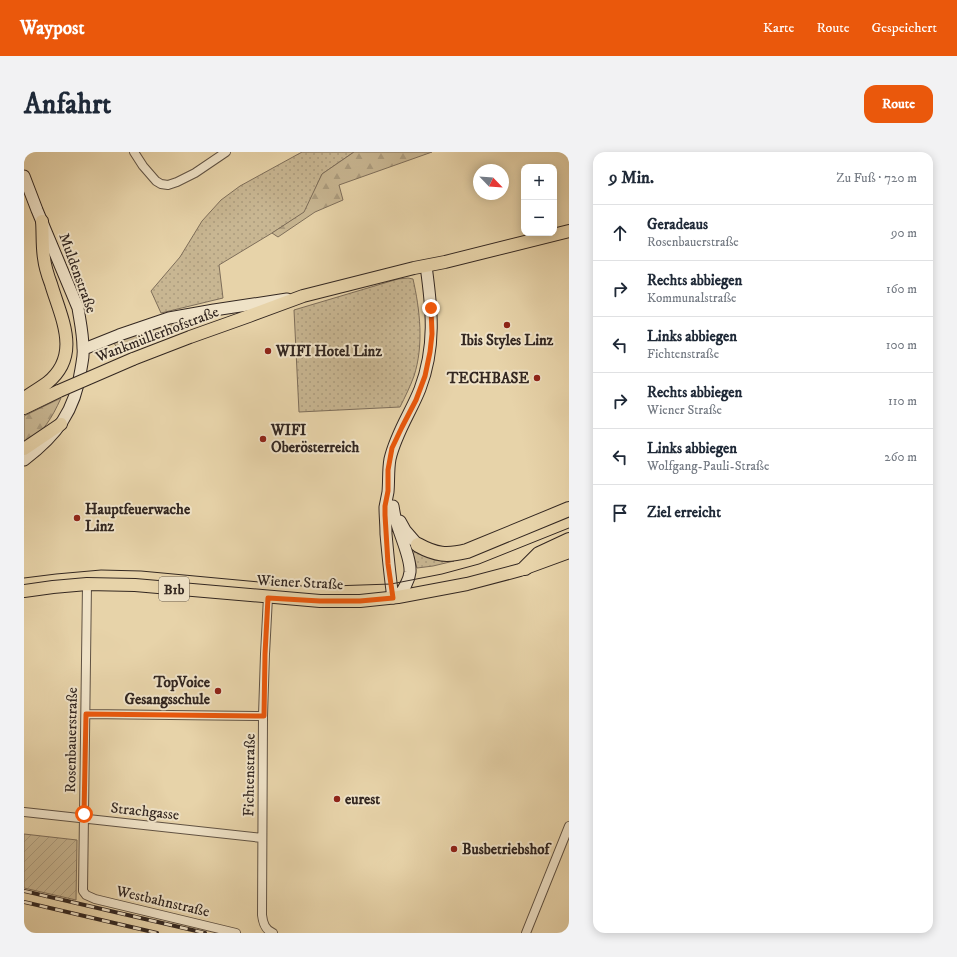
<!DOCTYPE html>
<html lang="de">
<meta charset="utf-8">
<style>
:root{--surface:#fff;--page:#f2f2f3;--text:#1f2937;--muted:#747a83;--line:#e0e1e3;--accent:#ea580c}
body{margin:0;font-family:"IM FELL DW Pica",serif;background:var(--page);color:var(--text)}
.controls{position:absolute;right:12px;top:12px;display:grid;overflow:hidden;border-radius:8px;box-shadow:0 2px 10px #0003}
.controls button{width:36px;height:36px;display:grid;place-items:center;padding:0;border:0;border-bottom:1px solid var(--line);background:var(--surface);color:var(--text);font:20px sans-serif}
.compass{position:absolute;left:449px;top:12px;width:36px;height:36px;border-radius:50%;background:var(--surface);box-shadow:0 2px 10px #0003;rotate:115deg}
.stop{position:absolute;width:12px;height:12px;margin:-9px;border:3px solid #ea580c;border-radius:50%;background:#fff}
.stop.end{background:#ea580c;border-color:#fff;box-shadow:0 1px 4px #0008}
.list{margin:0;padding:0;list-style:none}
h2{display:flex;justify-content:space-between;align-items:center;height:52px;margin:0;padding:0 16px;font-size:17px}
h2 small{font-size:13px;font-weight:400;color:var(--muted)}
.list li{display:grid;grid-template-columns:26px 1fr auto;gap:12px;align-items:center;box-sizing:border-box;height:56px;padding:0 16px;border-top:1px solid var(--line)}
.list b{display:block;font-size:15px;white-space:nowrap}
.list p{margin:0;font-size:13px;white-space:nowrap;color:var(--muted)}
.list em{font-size:13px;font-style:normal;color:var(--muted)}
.icon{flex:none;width:22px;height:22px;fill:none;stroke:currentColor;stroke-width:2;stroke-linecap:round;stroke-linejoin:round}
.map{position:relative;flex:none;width:545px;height:781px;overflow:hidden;border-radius:12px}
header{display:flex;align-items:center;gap:24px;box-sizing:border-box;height:56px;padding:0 20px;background:var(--accent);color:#fff}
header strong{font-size:19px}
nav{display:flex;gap:22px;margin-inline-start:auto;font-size:14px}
.intro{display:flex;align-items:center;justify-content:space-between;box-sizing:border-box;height:96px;padding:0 24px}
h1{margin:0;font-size:28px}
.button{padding:10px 18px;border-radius:12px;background:var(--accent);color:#fff;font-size:14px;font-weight:700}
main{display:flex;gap:24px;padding:0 24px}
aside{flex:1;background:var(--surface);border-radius:12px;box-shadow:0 2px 10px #0003}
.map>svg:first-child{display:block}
</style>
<header>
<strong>Waypost</strong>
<nav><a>Karte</a><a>Route</a><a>Gespeichert</a></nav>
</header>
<div class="intro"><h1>Anfahrt</h1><a class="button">Route</a></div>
<main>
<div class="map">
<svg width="545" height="781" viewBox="0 0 545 781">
<defs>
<pattern id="grass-dots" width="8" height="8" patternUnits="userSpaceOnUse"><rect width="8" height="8" fill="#c8b692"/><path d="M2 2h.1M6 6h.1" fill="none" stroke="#ac9c7e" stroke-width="1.8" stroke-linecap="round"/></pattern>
<pattern id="forest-firs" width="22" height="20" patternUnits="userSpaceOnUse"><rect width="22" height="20" fill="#c8b692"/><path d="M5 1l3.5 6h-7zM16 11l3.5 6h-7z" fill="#ac9c7e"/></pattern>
<pattern id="garden-furrows" width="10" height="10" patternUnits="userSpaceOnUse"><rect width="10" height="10" fill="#c8b692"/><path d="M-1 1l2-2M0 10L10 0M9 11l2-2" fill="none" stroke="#ac9c7e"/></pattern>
</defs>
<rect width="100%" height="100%" fill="#e7d3a9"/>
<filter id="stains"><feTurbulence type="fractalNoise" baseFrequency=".005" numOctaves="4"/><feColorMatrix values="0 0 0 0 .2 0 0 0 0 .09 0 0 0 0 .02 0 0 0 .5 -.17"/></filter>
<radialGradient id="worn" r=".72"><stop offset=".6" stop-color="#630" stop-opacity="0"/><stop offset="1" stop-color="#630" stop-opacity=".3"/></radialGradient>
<path fill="url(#grass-dots)" stroke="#7e6e5a" d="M278 0H330L298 22 281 60 248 81 195 113 199 146 137 161 127 139 156 105 178 69 197 48 216 34Z
M384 126 389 127C396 158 400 193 390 224 386 235 381 245 376 255L275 260 270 158 374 127Z
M392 398 418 409H430L409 414 393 416 389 402Z"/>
<path fill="url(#forest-firs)" stroke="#7e6e5a" d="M330 0H408L315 33 319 48 291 60 254 85 248 81 280 60 298 22Z
M178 162 141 177 124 187 95 200 92 194 89 190 137 172Z
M37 246C28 266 19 281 0 294V264Z"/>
<path fill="url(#garden-furrows)" stroke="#7e6e5a" d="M0 682 53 688 52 748 0 736Z"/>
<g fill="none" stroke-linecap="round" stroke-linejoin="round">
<g stroke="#605243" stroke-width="10">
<path id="street" d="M110 0 119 14 132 29 137 32 144 33 153 30 171 21 202 0
M63 432 59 739 62 743 71 747 212 781
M244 445 241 502 239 564 238 763C239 771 241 778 249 781
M62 562 239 564
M0 660 238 686
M502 781 545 674"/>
</g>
<g stroke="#332721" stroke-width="13">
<path id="secondary" d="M0 24 13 58 54 156C56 169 59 182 59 196 60 203 58 210 57 217 51 259 33 283 0 308
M60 197 95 183 145 166 190 158 263 147
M369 354C370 360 371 367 373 372 377 386 387 407 386 420 385 430 379 438 374 445
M376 369 381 378 394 393
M369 446C366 425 364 404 362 382 362 373 361 364 361 355 362 350 363 345 364 340 365 329 364 318 366 307 372 281 387 260 396 237 412 195 408 157 402 114"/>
</g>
<g stroke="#332721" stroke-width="14">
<path id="primary" d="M109 207 166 185 225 164 279 144 390 116 421 110 545 79
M0 246C8 241 16 236 23 231 58 203 37 166 27 132 24 124 21 115 20 106 18 94 19 81 18 69
M0 256 35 239
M0 297 37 272
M0 439 29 435 63 432 111 433 296 449H336L374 445 443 432 496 418 545 400"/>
</g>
<g stroke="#332721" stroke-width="16">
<path id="highway" d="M394 393C412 403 423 404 443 399L545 357
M501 416 515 402 545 388"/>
</g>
<use href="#street" stroke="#efe2c7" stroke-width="8"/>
<use href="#secondary" stroke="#efe2c7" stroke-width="11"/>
<use href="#primary" stroke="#e7d3a9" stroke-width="12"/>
<use href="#highway" stroke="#e7d3a9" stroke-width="14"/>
<path stroke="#332721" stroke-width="1" d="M0 426 32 422 77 418 117 419 278 434H308L367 432 418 422 455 412 545 376"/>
<g stroke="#332721" stroke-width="4">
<path id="rail" d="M0 739 181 781
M0 750 133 781"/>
</g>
<use href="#rail" stroke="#efe2c7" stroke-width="2.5" stroke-dasharray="8" stroke-linecap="butt"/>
<g stroke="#332721" stroke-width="14" stroke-linecap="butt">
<path id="primary-bridge" d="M35 239 109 207"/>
</g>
<use href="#primary-bridge" stroke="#e7d3a9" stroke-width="12"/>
</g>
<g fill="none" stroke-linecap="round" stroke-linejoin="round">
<path stroke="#ea580c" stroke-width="5" d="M60 662 62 562 240 564 241 502 244 446 296 449H336L369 446 364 412 361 363V354L364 339V318L368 296 378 275 392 248 401 224 406 200 408 182 407 156"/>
</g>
<g fill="#8f2418" stroke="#efe2c7" stroke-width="1.5">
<circle cx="483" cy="173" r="4"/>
<circle cx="244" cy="199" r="4"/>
<circle cx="513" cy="226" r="4"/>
<circle cx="239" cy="287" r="4"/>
<circle cx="53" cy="366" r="4"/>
<circle cx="194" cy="539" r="4"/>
<circle cx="313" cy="647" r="4"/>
<circle cx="430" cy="697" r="4"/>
</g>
<g text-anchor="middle" stroke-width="4" stroke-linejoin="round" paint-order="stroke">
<rect fill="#efe2c7" stroke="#6b5f53" stroke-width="1" x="135" y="425" width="30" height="24" rx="3"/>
<g font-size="14" font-weight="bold" fill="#332721">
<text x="150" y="442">B1b</text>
</g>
<g font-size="15" fill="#332721" stroke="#efe2c7">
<text transform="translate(54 121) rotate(70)" y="5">Muldenstraße</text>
<text transform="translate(133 182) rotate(-21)" y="5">Wankmüllerhofstraße</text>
<text transform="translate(276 430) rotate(3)" y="5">Wiener Straße</text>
<text transform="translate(47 588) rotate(-89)" y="5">Rosenbauerstraße</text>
<text transform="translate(225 623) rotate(-89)" y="5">Fichtenstraße</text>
<text transform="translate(121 659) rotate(6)" y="5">Strachgasse</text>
<text transform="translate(139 749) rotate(13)" y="5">Westbahnstraße</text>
</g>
<g font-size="15" font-weight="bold" fill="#332721" stroke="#efe2c7" text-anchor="start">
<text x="483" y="193" text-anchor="middle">Ibis Styles Linz</text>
<text x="252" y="204">WIFI Hotel Linz</text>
<text x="505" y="231" text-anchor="end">TECHBASE</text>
<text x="247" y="283">WIFI<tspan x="247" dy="17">Oberösterreich</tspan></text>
<text x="61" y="362">Hauptfeuerwache<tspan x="61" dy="17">Linz</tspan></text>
<text x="186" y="535" text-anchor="end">TopVoice<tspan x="186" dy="17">Gesangsschule</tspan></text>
<text x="321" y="652">eurest</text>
<text x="438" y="702">Busbetriebshof</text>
</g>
</g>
<rect width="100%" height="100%" filter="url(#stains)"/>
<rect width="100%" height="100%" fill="url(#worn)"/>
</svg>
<div class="controls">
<button>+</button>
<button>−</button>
</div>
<svg class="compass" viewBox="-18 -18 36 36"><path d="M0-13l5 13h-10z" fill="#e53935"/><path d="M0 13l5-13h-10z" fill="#747a83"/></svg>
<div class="stop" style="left:60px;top:662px"></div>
<div class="stop end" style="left:407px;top:156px"></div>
</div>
<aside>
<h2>9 Min.<small>Zu Fuß · 720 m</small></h2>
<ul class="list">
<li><svg class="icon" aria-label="ahead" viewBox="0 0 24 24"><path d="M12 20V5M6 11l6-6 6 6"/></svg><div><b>Geradeaus</b><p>Rosenbauerstraße</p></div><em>90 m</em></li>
<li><svg class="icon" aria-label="right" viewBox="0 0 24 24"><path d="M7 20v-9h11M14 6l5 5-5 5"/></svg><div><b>Rechts abbiegen</b><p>Kommunalstraße</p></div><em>160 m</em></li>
<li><svg class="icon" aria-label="left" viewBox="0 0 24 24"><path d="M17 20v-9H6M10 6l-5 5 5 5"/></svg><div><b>Links abbiegen</b><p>Fichtenstraße</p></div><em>100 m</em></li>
<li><svg class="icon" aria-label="right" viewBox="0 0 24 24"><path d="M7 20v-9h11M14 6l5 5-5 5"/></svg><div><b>Rechts abbiegen</b><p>Wiener Straße</p></div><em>110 m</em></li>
<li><svg class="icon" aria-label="left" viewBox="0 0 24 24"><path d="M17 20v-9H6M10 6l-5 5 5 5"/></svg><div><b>Links abbiegen</b><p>Wolfgang-Pauli-Straße</p></div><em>260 m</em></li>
<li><svg class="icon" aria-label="arrive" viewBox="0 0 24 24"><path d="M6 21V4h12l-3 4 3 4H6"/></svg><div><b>Ziel erreicht</b></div></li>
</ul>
</aside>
</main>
